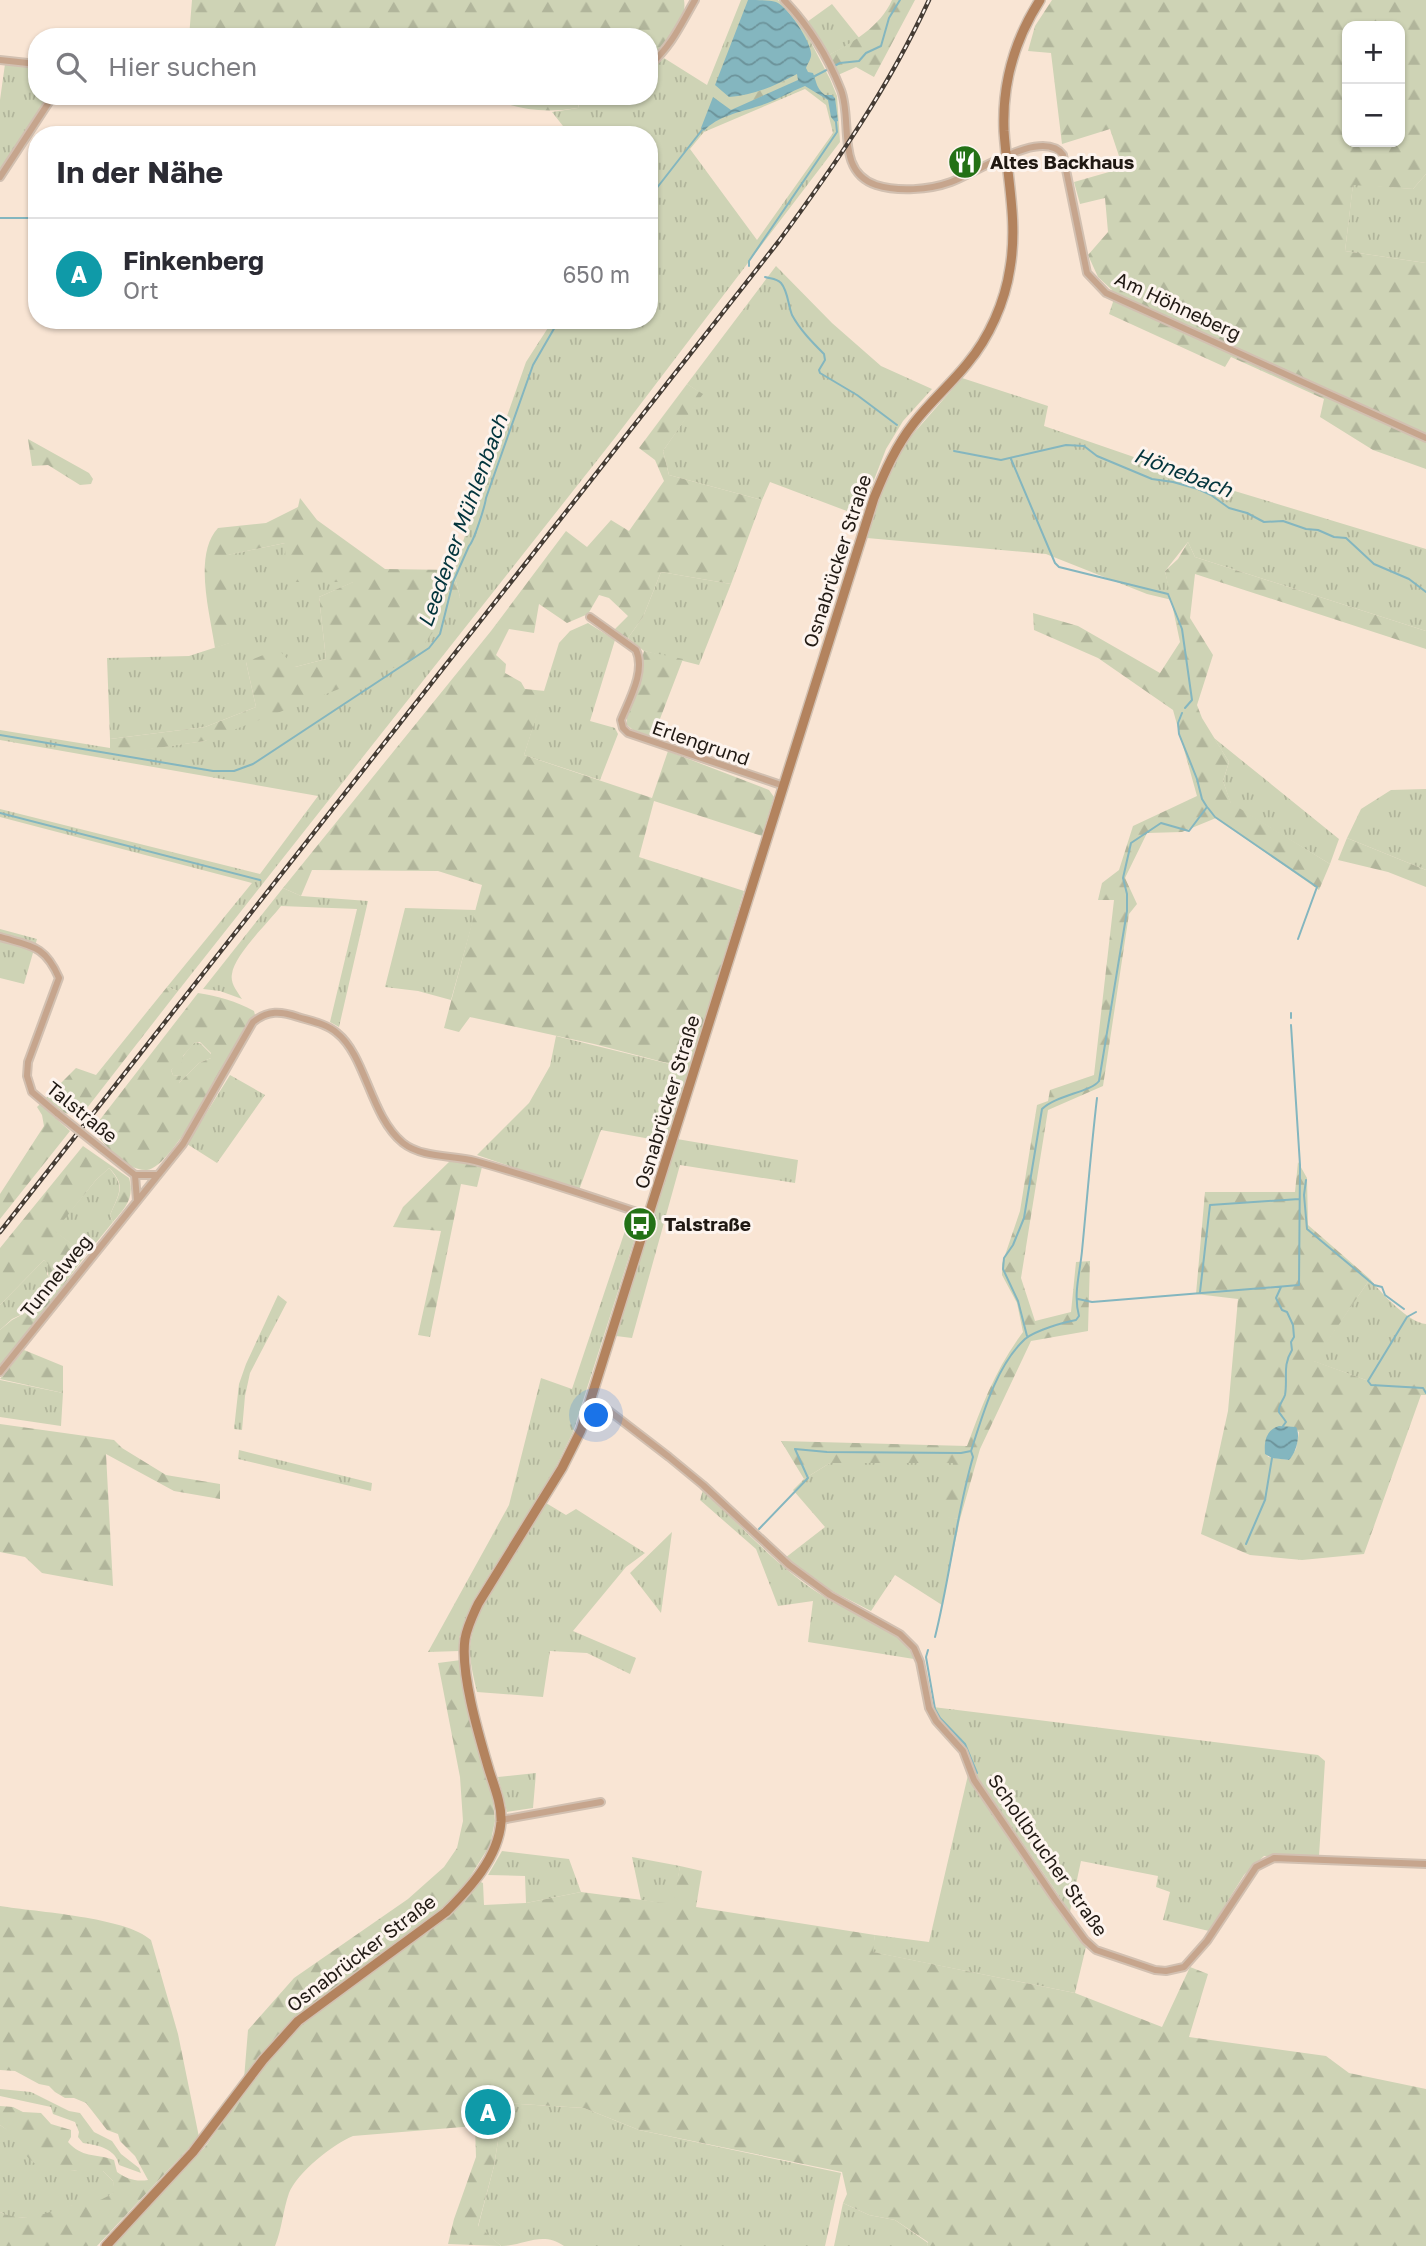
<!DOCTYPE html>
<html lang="de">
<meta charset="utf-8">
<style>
:root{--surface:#fff;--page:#f2f2f3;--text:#2b2b33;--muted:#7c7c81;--line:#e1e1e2;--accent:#237116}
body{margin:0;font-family:"Golos Text",sans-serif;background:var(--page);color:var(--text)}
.controls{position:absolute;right:21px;top:21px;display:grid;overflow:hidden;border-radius:14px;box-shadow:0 2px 5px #0004}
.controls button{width:63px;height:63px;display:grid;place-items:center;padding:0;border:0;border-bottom:2px solid var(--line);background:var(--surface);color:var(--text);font:35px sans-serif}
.you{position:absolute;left:597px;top:1416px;width:24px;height:24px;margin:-18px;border:5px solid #fff;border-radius:50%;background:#1a73e8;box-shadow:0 0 0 10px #1a73e833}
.badge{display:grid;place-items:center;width:46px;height:46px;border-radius:50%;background:var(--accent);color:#fff;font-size:23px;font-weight:700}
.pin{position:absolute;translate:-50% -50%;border:4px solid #fff;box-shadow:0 2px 7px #0006}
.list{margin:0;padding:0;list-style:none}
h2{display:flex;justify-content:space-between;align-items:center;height:91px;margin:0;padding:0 28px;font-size:30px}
h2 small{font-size:23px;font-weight:400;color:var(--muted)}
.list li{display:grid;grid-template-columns:46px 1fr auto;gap:21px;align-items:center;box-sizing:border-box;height:112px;padding:0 28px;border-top:2px solid var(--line)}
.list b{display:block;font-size:26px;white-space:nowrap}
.list p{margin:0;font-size:23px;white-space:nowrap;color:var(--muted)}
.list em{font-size:23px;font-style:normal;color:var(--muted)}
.icon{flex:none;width:38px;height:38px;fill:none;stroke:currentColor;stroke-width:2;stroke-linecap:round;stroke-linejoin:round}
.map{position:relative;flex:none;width:1426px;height:2246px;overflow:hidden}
.search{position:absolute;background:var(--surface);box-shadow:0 2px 5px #0004;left:28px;top:28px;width:630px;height:77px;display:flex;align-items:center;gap:18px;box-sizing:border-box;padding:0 24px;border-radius:28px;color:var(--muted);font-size:26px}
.panel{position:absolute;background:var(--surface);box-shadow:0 2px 5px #0004;left:28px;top:126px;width:630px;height:203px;border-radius:28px}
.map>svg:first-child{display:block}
</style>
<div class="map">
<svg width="1426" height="2246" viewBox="0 0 1426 2246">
<defs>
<pattern id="grass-tufts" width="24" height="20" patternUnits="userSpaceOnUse" patternTransform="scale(1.75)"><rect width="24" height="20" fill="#ced3b5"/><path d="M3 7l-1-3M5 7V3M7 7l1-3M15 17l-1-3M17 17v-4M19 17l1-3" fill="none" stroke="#b1b59b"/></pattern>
<pattern id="forest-firs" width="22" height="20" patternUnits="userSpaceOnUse" patternTransform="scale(1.75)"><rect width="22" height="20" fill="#ced3b5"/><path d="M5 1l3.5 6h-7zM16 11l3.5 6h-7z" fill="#b1b59b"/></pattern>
<pattern id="water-waves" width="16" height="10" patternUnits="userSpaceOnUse" patternTransform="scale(1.75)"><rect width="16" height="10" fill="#84b6bf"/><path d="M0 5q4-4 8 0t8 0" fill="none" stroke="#6c939a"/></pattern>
</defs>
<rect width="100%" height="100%" fill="#f9e5d4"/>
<path fill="url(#grass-tufts)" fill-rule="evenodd" d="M741 0H778L802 25 830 79 837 96 840 142 614 439 178 991 167 987 252 883 0 817V809L260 874 318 796 0 740V730L110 748V754L205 741 460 597 453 570 526 362 553 320H649V135H570L552 112 578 108 580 101 606 96H649V72L664 58 707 85ZM805 89 826 105 833 133 757 240 690 149 704 132Z
M832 4 860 39 829 55 807 22Z
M5 64 37 68V96H49L0 171V100Z
M1426 174V263L1345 251 1353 184 1413 189Z
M776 266 832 323 881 366 932 389 903 421 886 449 860 516 770 482 762 500 669 475 663 451 702 394 687 384Z
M962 378 1048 406 1044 426 1218 486 1426 549V631L1195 557 1188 542 1165 571 1172 600 1147 594 1046 554 867 538 881 493 906 442Z
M285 543 356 581 319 597 326 659 295 667 246 662 256 707 205 727 110 739 107 658 189 656 229 643 227 555Z
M661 572 731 584 699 665 644 651 628 638 643 617Z
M588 623 615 640 590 721 615 728 618 734 600 780 524 755 559 643 570 631Z
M1214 738 1339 839 1330 864 1231 804 1223 781 1229 762Z
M1426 789V870L1347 838 1361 809 1391 790Z
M283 888 301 896 368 901 339 1027 330 1022 357 909 281 906C269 922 234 955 232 974 230 983 237 991 242 999L220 991 203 989Z
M405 908 476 910 451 1000 418 991 385 987Z
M0 929 37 939 24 984 0 978Z
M556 1036 690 1069 667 1142 601 1130 579 1190 477 1155 529 1103 550 1066Z
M195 1042 200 1043 211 1054V1058L199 1063 179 1083 180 1076 173 1075 171 1070C182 1061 185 1051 195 1042Z
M230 1075 265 1095 217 1163 187 1144Z
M677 1139 798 1160 795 1183 680 1165 632 1338 616 1336Z
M109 1168C126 1187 119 1193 110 1215L113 1222 86 1255 54 1231 96 1180Z
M629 1219 636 1223 637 1232 573 1432 554 1471 473 1601 459 1638V1651L428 1652 509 1505 541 1378 572 1389Z
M44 1260 49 1264 47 1274 54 1286 62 1287 59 1291 48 1290 27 1312 12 1319 0 1330V1305Z
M1370 1279C1381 1293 1409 1323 1426 1324V1380H1366L1313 1361Z
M278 1295 287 1302 250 1373 245 1396 242 1430 234 1429 239 1384 246 1364Z
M0 1380 63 1393 61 1426 0 1417Z
M239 1450 372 1483 371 1491 238 1459Z
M830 1463H955L941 1516 960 1519 942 1605 895 1575 871 1611 832 1591 785 1558 825 1527 793 1490 804 1479Z
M703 1490C742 1527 781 1571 828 1599 856 1615 902 1626 914 1659L808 1642 813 1601 778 1606 756 1549 700 1500Z
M546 1503 566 1515 576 1509 645 1553 626 1567 573 1631 636 1658 630 1674 587 1653 550 1651 543 1697 477 1692C474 1680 471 1667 470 1655 467 1611 522 1541 546 1503Z
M672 1532 661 1613 630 1573Z
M933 1707 1318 1755 1325 1761 1319 1856H1264L1244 1875 1209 1931 1163 1920 1170 1892 1156 1887 1158 1876 1081 1861 1070 1912 978 1778 967 1749 940 1718Z
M536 1773 533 1808 507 1812 498 1777Z
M968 1775 993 1815 1086 1947 1075 1993 872 1952 875 1935 929 1942Z
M502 1851 569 1859 581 1892 526 1903 525 1876 488 1875Z
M632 1857 680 1866 674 1905 641 1900Z
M0 2089 31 2092 69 2111 80 2113 94 2132 112 2141 121 2154 139 2168 141 2173 119 2165C116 2149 98 2145 83 2143L78 2137 79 2132 75 2122 53 2114 51 2107 0 2096Z
M504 2103 584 2108 639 2130 841 2173 825 2246H564C542 2230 523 2246 501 2246L478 2227 494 2166Z
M0 2125 9 2131 33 2162 75 2171H103L113 2181 115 2192 97 2203 70 2206 39 2217H11L0 2212Z
M843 2203 869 2215 895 2220 928 2243 927 2246H834Z"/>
<path fill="url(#forest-firs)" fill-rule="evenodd" d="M192 0H684C688 24 665 45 649 60V37H189Z
M892 0H915L874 77 856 67 838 75 829 55C853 42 880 27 892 0Z
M1052 0H1426V174L1413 189 1353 185 1345 251 1426 263V469L1373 450 1320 417 1324 399 1231 357 1225 367 1109 314 1113 302 1112 290 1098 277 1088 255 1108 232 1105 198 1080 204 1074 182 1123 168 1110 129 1062 144 1051 53 1028 51 1035 26ZM1347 26H1400V142H1347Z
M798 74 799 80 731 110 724 105 729 97C755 95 776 86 798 74Z
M483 96C516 96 546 105 579 103L578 108C540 114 519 109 483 96Z
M687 384 703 394 663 451 669 475 762 500 731 584 661 572 643 617 628 638 614 630 628 616 609 598 599 595 588 614 567 623 539 604 534 633 509 629 496 655 506 664 505 673 521 682 525 689 545 691 524 755 652 798 668 751 769 790 774 797 762 836 654 801 639 857 744 891 690 1069 594 1044 470 1017 459 1032 444 1028 482 885 438 871 312 870 301 896 283 888 491 631 566 531 587 547 611 520 629 531 664 481 655 460 639 448Z
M28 439 89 473 93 479 91 484 80 485 48 465 32 466Z
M300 498 317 520 385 569 453 570 460 597 411 661 205 741 110 755V739L205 727 256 707 246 662 278 649 295 667 326 659 319 597 353 582H286L285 543 228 555 230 643 215 648C210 613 193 555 218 528L266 523 298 507Z
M1188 542 1195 557 1426 631V649L1195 574 1190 618 1213 655 1197 705 1202 718 1229 762 1223 781 1231 803 1330 864 1319 890 1216 818 1182 832 1147 833 1125 878 1137 904 1129 914 1103 1086 1048 1110 1021 1278 1035 1321 1071 1312 1076 1262 1090 1261 1088 1331 1031 1341 980 1449 960 1519 940 1517 954 1463H830L804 1479 781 1441 967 1446C982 1405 996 1368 1023 1332L1017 1303 1002 1275V1264L1020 1211 1037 1105 1048 1101 1050 1090 1094 1075 1114 900H1098L1102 883 1119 870 1133 826 1197 796 1173 710 1098 658 1034 630 1033 613 1078 626 1160 673 1180 642 1165 571 1178 559Z
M644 651 683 659 653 737 633 730 627 725V717Z
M1347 838 1426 870V887L1388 872 1338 860Z
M167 987 178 991 80 1117 65 1113 46 1098 76 1068 96 1075Z
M198 993C218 996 236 1001 254 1011L255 1015 246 1025C231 1051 174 1168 147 1170 125 1171 105 1144 92 1130ZM195 1042H200L211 1053V1058L199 1063 179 1083 181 1076 173 1075 171 1070 182 1062 183 1056Z
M40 1104 70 1131 0 1219V1194L44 1126 42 1115 37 1107Z
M83 1146 129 1178C135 1198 125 1208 113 1222L110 1215C119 1194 127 1186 109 1168L96 1180 55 1231 86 1255 62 1287 54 1286C48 1277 47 1274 48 1264L44 1260 0 1305V1248Z
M451 1160 482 1167 477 1187 461 1184 430 1337 418 1335 441 1231 393 1227 403 1207Z
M1298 1162 1307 1178 1308 1225 1370 1279 1314 1361 1366 1380H1426V1395H1421L1364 1554 1302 1560 1250 1555 1201 1534 1228 1411 1238 1299 1196 1294 1205 1192H1295ZM1293 1428 1299 1432 1296 1449 1289 1460 1268 1457 1265 1448 1268 1434Z
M48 1290 59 1291 0 1366V1330L12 1320 27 1312Z
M24 1350 63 1366V1393L0 1379Z
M0 1424 114 1440 122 1448 166 1475 220 1484V1499L174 1491 106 1454 113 1586 42 1573 25 1557 0 1552Z
M461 1660 480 1753 493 1801 495 1821 490 1845 470 1877 483 1883 484 1905 526 1903 581 1892 673 1904 680 1866 702 1871 696 1907 875 1935 873 1952 1075 1993 1162 2027 1190 1967 1208 1974 1189 2037 1326 2056 1349 2073 1426 2089V2246H927L928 2242 895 2220 869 2215 843 2203 847 2194 842 2172 639 2130 584 2108 504 2103 494 2166 478 2226 501 2246 448 2244 454 2219 476 2157 475 2126 353 2136C333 2144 297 2173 289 2193 283 2210 282 2229 275 2246H113L205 2147 240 2097 244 2079 248 2030 294 1978 408 1899 444 1867 457 1848 463 1821 460 1777 438 1663Z
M0 1906C36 1912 126 1917 151 1940L178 2034 199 2137 97 2246H0V2212C24 2224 45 2213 68 2206 89 2201 94 2206 114 2192L113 2181 103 2171C85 2171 47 2173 33 2162 20 2152 15 2134 0 2125V2106L13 2107 23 2112 41 2113 51 2124 71 2130V2137L68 2142C82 2158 94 2153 114 2160L117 2172C127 2179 136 2182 148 2180L135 2156 120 2141 118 2134 107 2130 86 2103 74 2098H65L55 2092 49 2086 39 2084 15 2071 0 2070Z"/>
<path fill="url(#water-waves)" d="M748 0C757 0 769 0 776 2 788 7 810 40 811 53 812 58 808 63 806 68L808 72 813 73C817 83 816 88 825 95H832L835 98 838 121 835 122 831 117 828 100 805 86C790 92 775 101 759 106 741 112 717 116 704 131L701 128 713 97 731 110 798 80 797 74C775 86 754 95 729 97L715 85Z
M1279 1426 1296 1427C1301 1435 1296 1453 1289 1460L1272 1458 1265 1454C1264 1441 1266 1430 1279 1426Z"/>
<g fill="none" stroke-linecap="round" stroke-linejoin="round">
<path stroke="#84b6bf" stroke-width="2" d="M813 77 840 63 859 61 866 53 881 46 889 18 900 0
M649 198 702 130
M0 218H37
M749 266V261L837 132 836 122
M765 277C771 279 776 278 781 283 788 291 788 305 792 315 800 330 813 343 824 354L825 360 819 370 820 373 857 395 897 425
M954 451 1001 460 1066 445 1084 446 1097 456 1152 479 1173 482 1198 489 1211 495 1229 508 1247 513 1264 522 1283 521 1306 529 1318 530 1334 537 1346 538 1374 564 1409 579 1426 592
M1011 459 1055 563 1059 567 1168 594 1182 629 1192 700 1185 708
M0 735 213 771H234L253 764 429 648 440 634 453 582 469 546C474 541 485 506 486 498L533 365 559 320
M1208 808 1215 817 1317 887 1298 939
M0 813 260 880
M1291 1013V1018
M1306 1180 1304 1195 1307 1229 1374 1285 1382 1287 1385 1295 1404 1309
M1281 1287 1276 1298 1282 1310 1287 1312 1293 1325 1294 1337 1291 1342 1292 1350C1282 1366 1288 1378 1285 1395 1283 1401 1278 1405 1279 1412 1280 1414 1285 1420 1286 1422L1283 1426
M1200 1292 1210 1205 1299 1199
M1078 1299 1092 1302 1299 1285 1300 1165 1291 1025
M1416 1312 1407 1317 1368 1381 1371 1385 1423 1388 1426 1393
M1027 1336 1018 1301 1003 1269 1004 1258 1013 1245 1024 1218 1042 1109C1056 1095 1091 1092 1099 1081L1127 911V894L1123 878 1131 843 1161 823 1189 831 1207 807 1202 799 1197 779 1179 734 1178 723 1182 713
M759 1529 808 1478 795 1449 827 1452 961 1453 971 1451
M1246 1544 1265 1500 1272 1458
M935 1637C950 1577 956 1516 973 1457L971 1451C983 1414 996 1366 1025 1339 1034 1331 1064 1322 1076 1320L1079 1316C1073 1294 1080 1273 1082 1251 1087 1200 1091 1149 1097 1098
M928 1650 926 1657 935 1709 940 1718 965 1744 977 1773"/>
<g stroke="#d2c0b1" stroke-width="10">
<path id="minor" d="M784 0C808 25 828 57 841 90 853 121 835 171 876 185 898 192 929 190 951 182 976 173 1043 127 1063 155L1087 273 1106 293 1426 438
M0 60 37 64
M649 66C672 45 680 26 695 0
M530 96 567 100 589 96
M0 177 53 96
M590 617 636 650C646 671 629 700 621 720L623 728 628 733 784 786
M0 937C31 946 45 945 59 978L28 1062 27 1076 32 1092 58 1114
M102 1149 135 1175H158
M135 1175 137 1201
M0 1372 183 1144 253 1022C268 1010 281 1011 298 1017 311 1021 327 1024 337 1033 366 1056 370 1116 403 1143 422 1158 452 1155 475 1161 533 1177 591 1197 649 1216
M590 1401 604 1407 669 1457 703 1485 789 1565 830 1595 900 1634 914 1648 920 1662 929 1708 936 1721 963 1751 974 1780 1055 1899 1085 1940 1096 1950 1155 1970 1166 1971 1184 1967 1207 1941 1256 1867 1274 1858 1426 1864
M501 1820 601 1802"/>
</g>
<g stroke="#d2c0b1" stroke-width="12">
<path id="secondary" d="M106 2246 193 2152 263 2060 298 2021 446 1912C470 1888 498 1858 501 1822 502 1805 494 1786 489 1770 479 1736 460 1673 465 1639 467 1627 473 1615 478 1604L562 1468 581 1430 874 498C885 471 896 446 914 423 930 402 950 385 967 364 989 338 1005 302 1010 268 1018 222 1007 177 1004 131 1002 84 1015 39 1040 0"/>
</g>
<use href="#minor" stroke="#c6a58d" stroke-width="6"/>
<use href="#secondary" stroke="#b3835e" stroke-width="9"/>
<g stroke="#453c34" stroke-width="4.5">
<path id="rail" d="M0 1232 779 241C835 165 889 87 929 0"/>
</g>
<use href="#rail" stroke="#fdf4ee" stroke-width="2" stroke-dasharray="5" stroke-linecap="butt"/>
<g stroke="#d2c0b1" stroke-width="10" stroke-linecap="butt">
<path id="minor-bridge" d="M58 1114 102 1149"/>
</g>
<use href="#minor-bridge" stroke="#c6a58d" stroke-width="6"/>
</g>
<defs>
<g id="restaurant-disc" transform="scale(1.75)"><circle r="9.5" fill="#237116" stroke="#fdf4ee"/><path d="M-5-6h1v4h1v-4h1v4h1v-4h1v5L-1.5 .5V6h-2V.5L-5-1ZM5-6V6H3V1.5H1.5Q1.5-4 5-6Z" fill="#fff"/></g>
<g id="bus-disc" transform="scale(1.75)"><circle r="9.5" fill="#237116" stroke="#fdf4ee"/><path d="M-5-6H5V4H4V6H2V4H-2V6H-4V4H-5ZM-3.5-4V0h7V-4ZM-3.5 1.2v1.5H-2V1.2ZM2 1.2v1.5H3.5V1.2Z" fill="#fff"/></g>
</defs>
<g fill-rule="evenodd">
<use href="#restaurant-disc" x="965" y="162"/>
<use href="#bus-disc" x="640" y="1224"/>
</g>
<g text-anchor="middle" stroke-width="6" stroke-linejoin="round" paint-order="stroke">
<g font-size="19" font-weight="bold" fill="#201913" stroke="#fdf4ee" text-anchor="start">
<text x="990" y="169">Altes Backhaus</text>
<text x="664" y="1231">Talstraße</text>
</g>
<g font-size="19" fill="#201913" stroke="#fdf4ee">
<text transform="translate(1178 306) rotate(25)" y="7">Am Höhneberg</text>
<text transform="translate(837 561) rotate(-72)" y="7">Osnabrücker Straße</text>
<text transform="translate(701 743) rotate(19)" y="7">Erlengrund</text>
<text transform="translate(667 1102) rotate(-73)" y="7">Osnabrücker Straße</text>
<text transform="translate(82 1112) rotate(39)" y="7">Talstraße</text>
<text transform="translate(56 1276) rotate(-51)" y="7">Tunnelweg</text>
<text transform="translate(1048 1855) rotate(55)" y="7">Schollbrucher Straße</text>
<text transform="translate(361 1953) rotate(-37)" y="7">Osnabrücker Straße</text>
</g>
<g font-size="21" font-style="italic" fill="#02343c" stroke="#fdf4ee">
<text transform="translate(1183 473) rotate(21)" y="7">Hönebach</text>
<text transform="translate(463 521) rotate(-70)" y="7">Leedener Mühlenbach</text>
</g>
</g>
</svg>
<div class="controls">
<button>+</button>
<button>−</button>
</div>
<div class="you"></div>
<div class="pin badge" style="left:488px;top:2112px;background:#0f9aa8">A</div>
<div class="search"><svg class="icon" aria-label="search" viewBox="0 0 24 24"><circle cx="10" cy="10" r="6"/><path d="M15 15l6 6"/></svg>Hier suchen</div>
<section class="panel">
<h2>In der Nähe<small></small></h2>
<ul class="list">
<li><span class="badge" style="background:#0f9aa8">A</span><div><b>Finkenberg</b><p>Ort</p></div><em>650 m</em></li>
</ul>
</section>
</div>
